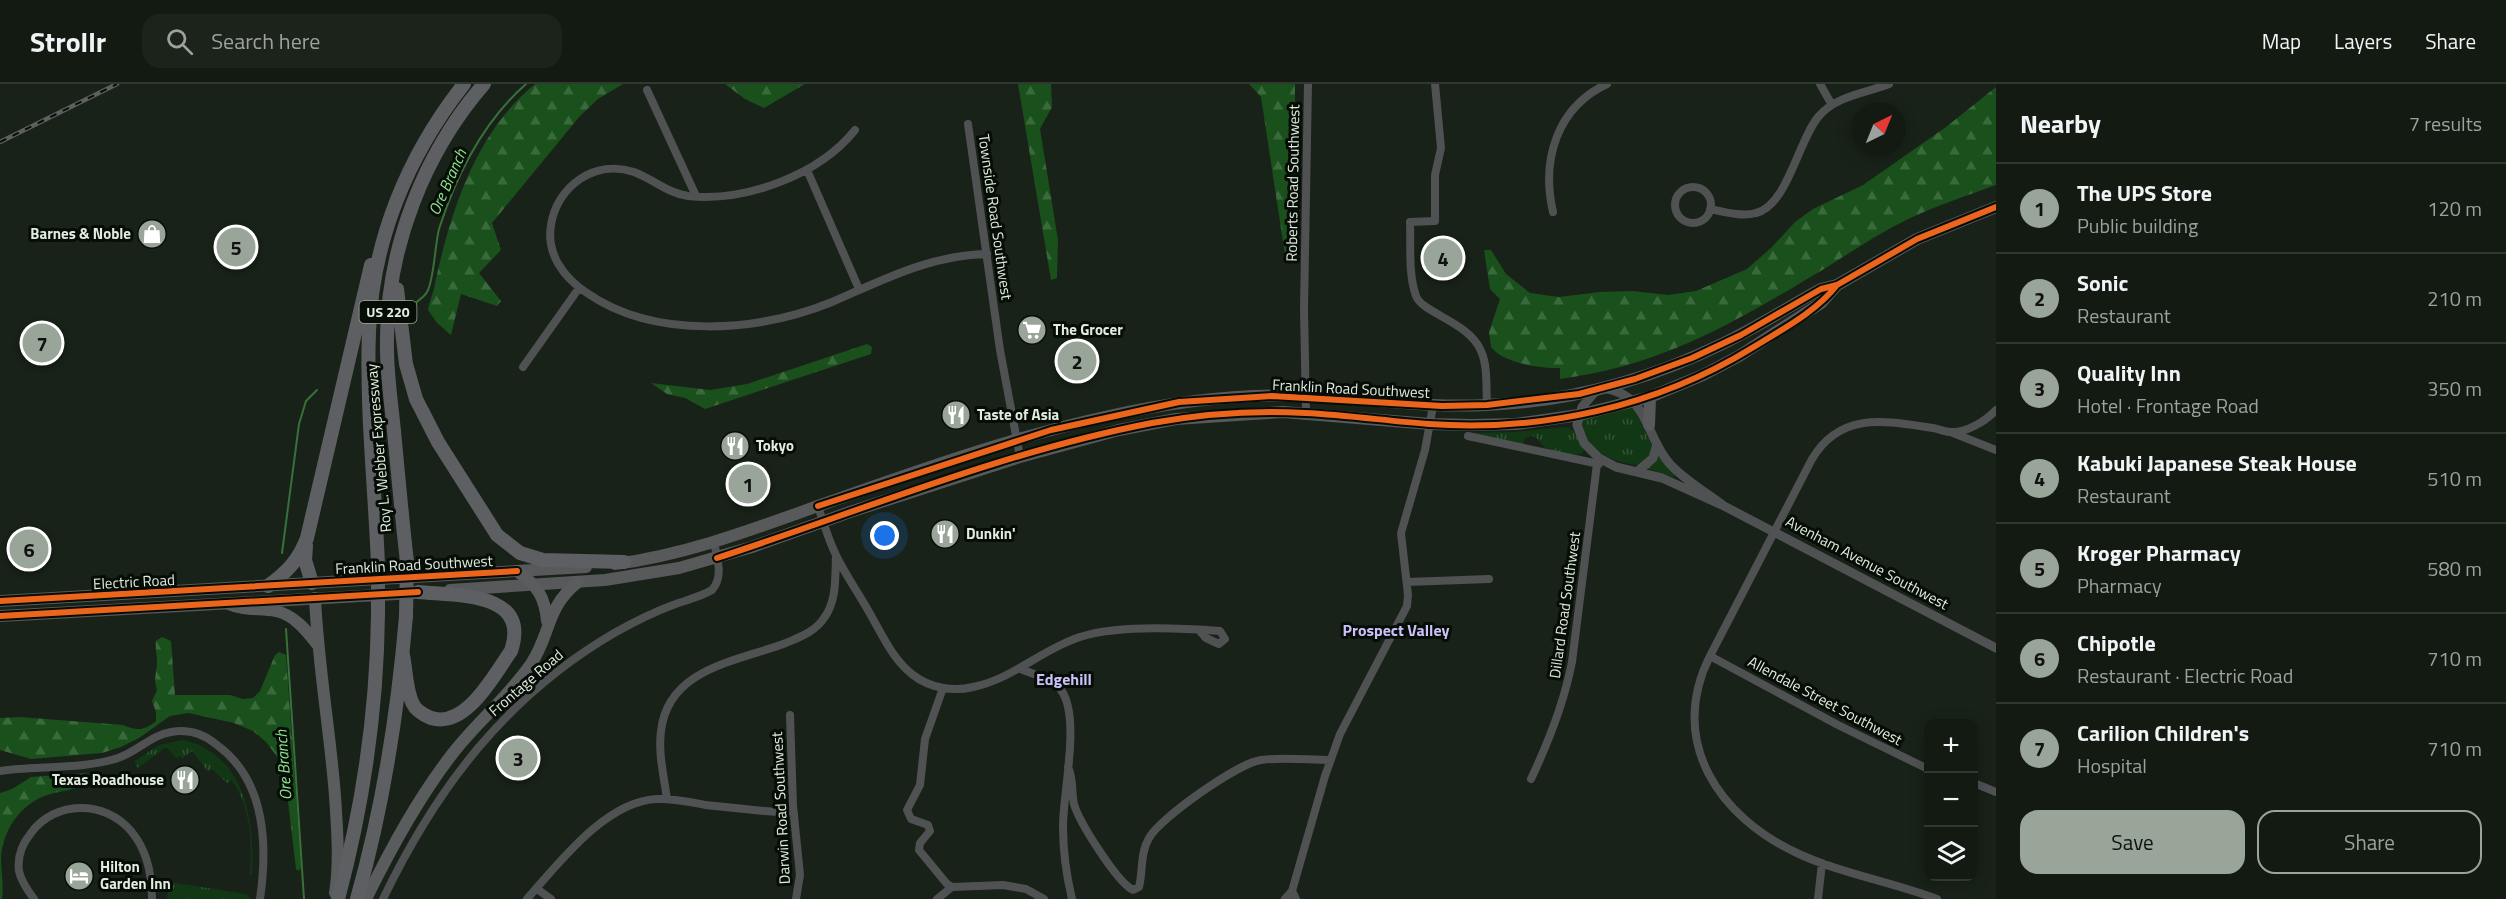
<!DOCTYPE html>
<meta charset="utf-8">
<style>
:root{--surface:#121a12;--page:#1b231b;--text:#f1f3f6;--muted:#9ca19f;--line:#313832;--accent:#9aa599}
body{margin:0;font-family:"Titillium Web",sans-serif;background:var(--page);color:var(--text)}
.controls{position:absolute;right:18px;bottom:18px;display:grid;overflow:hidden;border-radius:12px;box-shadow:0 3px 15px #0003}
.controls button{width:54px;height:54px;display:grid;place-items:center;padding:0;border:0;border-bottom:2px solid var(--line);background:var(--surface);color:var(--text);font:30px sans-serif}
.compass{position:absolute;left:1852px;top:18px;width:54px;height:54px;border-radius:50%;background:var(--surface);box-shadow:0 3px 15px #0003;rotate:43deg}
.you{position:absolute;left:885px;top:452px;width:21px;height:21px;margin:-15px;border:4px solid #fff;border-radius:50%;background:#1a73e8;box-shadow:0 0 0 9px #1a73e833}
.badge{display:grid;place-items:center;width:39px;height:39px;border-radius:50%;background:var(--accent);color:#111;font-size:20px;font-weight:700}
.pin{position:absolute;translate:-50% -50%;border:3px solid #fff;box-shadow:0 2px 6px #0006}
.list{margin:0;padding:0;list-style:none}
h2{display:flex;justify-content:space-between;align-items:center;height:78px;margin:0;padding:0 24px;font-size:26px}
h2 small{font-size:20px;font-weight:400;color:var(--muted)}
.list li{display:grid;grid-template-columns:39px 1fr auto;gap:18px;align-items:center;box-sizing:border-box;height:90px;padding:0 24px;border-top:2px solid var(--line)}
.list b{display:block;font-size:22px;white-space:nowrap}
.list p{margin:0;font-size:20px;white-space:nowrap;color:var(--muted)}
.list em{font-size:20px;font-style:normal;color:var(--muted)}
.actions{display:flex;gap:12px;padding:18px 24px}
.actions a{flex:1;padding:14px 0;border:2px solid var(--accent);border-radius:18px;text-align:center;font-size:21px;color:var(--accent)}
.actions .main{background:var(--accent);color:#111}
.icon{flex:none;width:33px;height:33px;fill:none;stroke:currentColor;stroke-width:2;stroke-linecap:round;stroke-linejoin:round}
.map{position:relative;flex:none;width:1996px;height:815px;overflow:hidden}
header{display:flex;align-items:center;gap:36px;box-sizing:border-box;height:84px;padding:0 30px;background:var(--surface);border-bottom:2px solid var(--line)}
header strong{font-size:28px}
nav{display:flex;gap:33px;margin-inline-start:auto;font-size:21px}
.search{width:420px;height:54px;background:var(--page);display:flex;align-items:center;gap:15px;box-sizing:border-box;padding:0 21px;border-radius:18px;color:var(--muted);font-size:22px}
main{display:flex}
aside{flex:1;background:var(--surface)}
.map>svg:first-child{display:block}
</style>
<header>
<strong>Strollr</strong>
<div class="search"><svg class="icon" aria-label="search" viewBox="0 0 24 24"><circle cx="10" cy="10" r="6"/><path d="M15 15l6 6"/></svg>Search here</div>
<nav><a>Map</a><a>Layers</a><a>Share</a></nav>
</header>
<main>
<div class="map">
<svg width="1996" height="815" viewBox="0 0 1996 815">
<defs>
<pattern id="grass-tufts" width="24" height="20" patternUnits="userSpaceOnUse" patternTransform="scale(1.5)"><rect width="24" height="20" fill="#123714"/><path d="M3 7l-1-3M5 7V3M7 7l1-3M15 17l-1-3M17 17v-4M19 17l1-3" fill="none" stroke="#345436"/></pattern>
<pattern id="forest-firs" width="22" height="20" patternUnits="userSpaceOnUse" patternTransform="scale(1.5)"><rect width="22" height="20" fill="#19501b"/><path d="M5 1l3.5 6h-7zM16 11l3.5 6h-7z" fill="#3a693c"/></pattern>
</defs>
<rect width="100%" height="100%" fill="#182218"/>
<path fill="url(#grass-tufts)" d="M1633 323 1652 362V368L1640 381C1623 381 1594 370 1585 355 1582 349 1582 342 1582 336Z
M1567 343 1575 348 1585 365 1581 370C1572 372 1551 368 1543 362 1539 358 1539 355 1533 352L1525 354 1523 360 1469 349 1514 348Z
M1658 371 1675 391 1673 394 1647 384 1655 377Z
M183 656C245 670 255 737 252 791L250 790C252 757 251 724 232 696L227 699 212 685 208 688 192 667 182 675 180 672 176 674 166 663 138 684 135 680V677L159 661Z
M169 798 246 810 251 815H167Z"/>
<path fill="url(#forest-firs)" d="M535 0H623L598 15 580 32 492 139 501 166 479 189 501 217 497 222 461 210 451 251 437 239 428 226C429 217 434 209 435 199 451 127 475 49 535 0Z
M725 0H805L764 24 745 15Z
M1018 0H1051L1052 23 1040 45 1058 156 1057 194 1051 196Z
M1249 0H1295V171H1285L1261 13Z
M1996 3V101C1966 112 1935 122 1906 136 1878 150 1851 168 1824 185 1737 237 1663 282 1560 295V284C1540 284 1504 280 1491 263L1489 248 1500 215 1490 205 1484 166H1491L1506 190 1530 209 1559 213 1600 208 1632 207 1668 211 1696 207 1747 185 1772 163 1795 138 1813 125 1863 101 1946 43Z
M867 260 872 263 871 270 705 325 685 314 667 310 651 299 710 306 747 300Z
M162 553 171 557 175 611H230L243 615 253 614 260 607 275 571 279 568 286 571 301 783 299 787 296 785 285 692 276 671 266 658 253 647 234 639 188 629 170 632 139 654 121 663 102 669 31 675 0 666V634L20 633 123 641C137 647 144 647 156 637V628L152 617 157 606C153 594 157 589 157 577 157 570 155 565 156 557Z
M86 689 91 692V697C77 707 58 706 42 713 19 723 3 747 1 773 1 787 4 800 2 815H0V709L12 705 31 693Z"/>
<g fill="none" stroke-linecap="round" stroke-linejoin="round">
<path stroke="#39703a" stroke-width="2" d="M417 218C420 215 425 212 427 208 434 197 435 160 439 145 456 92 484 37 526 0
M282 469 299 340 306 317 317 306
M286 545 304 815"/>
<path stroke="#505153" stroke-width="8" d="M1435 0 1441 64 1435 91V137L1410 138C1411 161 1408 190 1416 212 1422 229 1469 238 1481 267 1488 282 1486 304 1487 321
M1820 0 1832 21
M647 6 696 112
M968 40 1000 266 1020 373
M855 46C819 91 746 118 688 112 667 109 653 95 634 88 595 75 557 102 551 141 546 170 564 194 587 209 655 256 758 248 832 218 883 196 930 171 987 170
M807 86 859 205
M1675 121a18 18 0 1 1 36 0a18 18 0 1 1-36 0Z
M1710 125C1724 128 1742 133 1756 129 1788 121 1798 56 1819 32 1836 12 1866 9 1889 0
M1553 128C1541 76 1557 23 1607 0
M523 283 579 204
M1306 329 1304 225 1308 0
M1953 349 1996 366
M1468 352 1599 380
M818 422C823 438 828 454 835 469 844 489 858 508 869 528 882 550 892 575 913 591 930 604 953 608 973 603 1013 595 1042 565 1080 553 1116 541 1182 544 1220 547L1225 555 1219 560 1206 554 1199 546
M1407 498 1489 495
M1710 572 1838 641 1928 685
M1021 585C1034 591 1051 594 1061 606 1081 633 1063 708 1063 742 1063 768 1066 790 1072 815
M943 604 925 655 920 701 907 726 911 735 928 741 930 747 920 759 919 766 947 800 952 803
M790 631 793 722 800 791 796 815
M1068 683C1074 696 1071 707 1074 720 1079 738 1117 798 1133 806L1139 803C1143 788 1140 769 1149 754 1160 734 1238 679 1261 676 1283 673 1308 676 1330 676
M0 687C35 682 86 685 118 674 137 668 151 651 171 648 188 645 204 650 217 661 265 696 268 760 260 815
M1531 695C1549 657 1564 619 1572 578L1597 380
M1974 699 1996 708
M667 715C664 693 658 669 661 647 668 584 738 577 786 559 800 553 816 547 824 534 837 517 835 493 836 472
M537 805 551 815
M1292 807 1296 815
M34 815C28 807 21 797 19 787 17 772 22 760 31 749 55 716 105 716 131 747 147 766 152 791 152 815
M383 815C437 703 507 611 616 548 634 538 654 528 673 521 686 516 700 513 712 506 724 493 717 474 714 458
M527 815C559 779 605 718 656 715 672 714 690 718 706 721 735 724 764 728 794 729
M937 815 952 803 1003 801 1026 805 1044 815
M1285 815 1292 807 1325 692 1340 650 1407 522 1408 511 1401 449 1425 366 1433 322
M1818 815 1822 779
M1937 815C1892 798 1843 790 1799 770 1719 734 1667 657 1710 572L1812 375C1841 327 1885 337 1933 344 1939 345 1945 348 1951 348 1966 349 1986 337 1996 326"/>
<path stroke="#505153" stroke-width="9" d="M1638 387 1653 374 1657 360
M1724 422C1706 408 1684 396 1669 379 1644 350 1649 310 1602 304L1594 309 1582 323 1577 341 1584 359 1599 374 1616 383 1662 394 1724 422 1996 564"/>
<path stroke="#58595a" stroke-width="12" d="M1649 341 1650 313
M615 480C691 470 761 442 832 417 923 385 1016 352 1109 332 1176 317 1242 309 1310 312 1369 315 1427 324 1486 321 1568 318 1648 296 1722 260 1756 244 1788 223 1821 205L1837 201 1917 155 1996 123
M450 506 605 496 679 484 752 463 850 428 1020 373 1119 346 1176 335 1283 328 1430 340 1472 341 1516 340 1579 331 1650 313 1703 291 1739 272 1821 219 1837 201
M0 517 586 483
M0 532 414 509"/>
<path stroke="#5b5c5e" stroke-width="12" d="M517 487C537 501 545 513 547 537
M315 514C318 581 330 646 335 712 337 743 340 778 335 809
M229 520C244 527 260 524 276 527 294 531 306 546 317 560
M366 815C391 764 418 714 453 669 477 638 509 612 531 580 551 550 546 523 578 498"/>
<path stroke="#5e5f63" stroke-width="14" d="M397 205 406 280 416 315 438 358 497 451 520 469 543 476 624 478
M306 462 305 476 312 499
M407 478C402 434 398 390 394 347 391 316 386 286 387 255 387 164 424 69 484 0
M378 481C375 404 366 325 369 248 372 157 408 71 464 0
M268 502C287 488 299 476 307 454L371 181
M403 571C406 586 406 607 413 620 416 627 424 631 431 634 466 645 494 591 511 567 531 507 456 512 418 508
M338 815C363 722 377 626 378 530
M357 815C383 723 398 627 406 532"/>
<g stroke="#5e605f" stroke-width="4.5">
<path id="rail" d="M0 58 117 0"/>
</g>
<use href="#rail" stroke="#060d06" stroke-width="2" stroke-dasharray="7" stroke-linecap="butt"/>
<path stroke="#5e5f63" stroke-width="14" d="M378 481V530
M406 532 407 478"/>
<g stroke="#060d06" stroke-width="10">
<path id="cycleway" d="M818 422 1051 346 1179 318 1272 312 1442 322 1487 321 1579 310 1635 295 1692 274 1741 251 1821 205 1837 201 1917 155 1996 123
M717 474C861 427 1002 368 1152 339 1202 330 1254 326 1305 329 1347 331 1388 337 1429 340 1541 348 1656 323 1752 264 1781 246 1816 228 1837 201
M0 517 517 487
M0 532 418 508"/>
</g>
<use href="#cycleway" stroke="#eb651d" stroke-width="6"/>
</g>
<defs>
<g id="shop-disc" transform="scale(1.5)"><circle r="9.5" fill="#9aa599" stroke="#060d06"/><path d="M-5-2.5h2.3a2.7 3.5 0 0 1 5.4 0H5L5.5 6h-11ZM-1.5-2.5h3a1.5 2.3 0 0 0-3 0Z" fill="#fff"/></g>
<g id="supermarket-disc" transform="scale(1.5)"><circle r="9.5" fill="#9aa599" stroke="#060d06"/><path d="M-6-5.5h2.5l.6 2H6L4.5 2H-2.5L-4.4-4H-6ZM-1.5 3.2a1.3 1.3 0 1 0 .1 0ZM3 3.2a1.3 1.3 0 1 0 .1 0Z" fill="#fff"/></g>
<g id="restaurant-disc" transform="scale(1.5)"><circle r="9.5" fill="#9aa599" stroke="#060d06"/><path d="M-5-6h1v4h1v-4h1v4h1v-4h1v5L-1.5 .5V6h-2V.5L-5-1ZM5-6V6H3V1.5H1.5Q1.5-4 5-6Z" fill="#fff"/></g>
<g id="hotel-disc" transform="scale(1.5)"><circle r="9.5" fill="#9aa599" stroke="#060d06"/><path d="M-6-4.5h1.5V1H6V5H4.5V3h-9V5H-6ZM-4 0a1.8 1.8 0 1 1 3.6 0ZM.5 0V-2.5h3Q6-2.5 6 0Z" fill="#fff"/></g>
</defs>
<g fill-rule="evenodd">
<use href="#shop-disc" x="152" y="150"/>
<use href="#supermarket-disc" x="1032" y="246"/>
<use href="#restaurant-disc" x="956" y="331"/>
<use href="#restaurant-disc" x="735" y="362"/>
<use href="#restaurant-disc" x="945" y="450"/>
<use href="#restaurant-disc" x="185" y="696"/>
<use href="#hotel-disc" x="79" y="792"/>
</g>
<g text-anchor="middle" stroke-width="6" stroke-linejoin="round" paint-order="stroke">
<rect fill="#060d06" stroke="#9fa99e" stroke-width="1.5" x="359.5" y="217" width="57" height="22" rx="4.5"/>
<g font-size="14" font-weight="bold" fill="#e0ecdf">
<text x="388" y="233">US 220</text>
</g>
<g font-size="15" fill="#e0ecdf" stroke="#060d06">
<text transform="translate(1293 99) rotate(-89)" y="5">Roberts Road Southwest</text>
<text transform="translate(995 133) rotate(82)" y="5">Townside Road Southwest</text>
<text transform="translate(1351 305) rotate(3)" y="5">Franklin Road Southwest</text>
<text transform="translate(379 364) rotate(-95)" y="5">Roy L. Webber Expressway</text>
<text transform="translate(1867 479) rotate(28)" y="5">Avenham Avenue Southwest</text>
<text transform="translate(414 481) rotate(-3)" y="5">Franklin Road Southwest</text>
<text transform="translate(134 498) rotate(-3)" y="5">Electric Road</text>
<text transform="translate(1565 521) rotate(-82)" y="5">Dillard Road Southwest</text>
<text transform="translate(526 599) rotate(-41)" y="5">Frontage Road</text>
<text transform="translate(1825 617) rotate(28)" y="5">Allendale Street Southwest</text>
<text transform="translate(781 724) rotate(-93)" y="5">Darwin Road Southwest</text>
</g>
<g font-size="15" font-weight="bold" fill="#e0ecdf" stroke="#060d06" text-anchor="start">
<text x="131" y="155" text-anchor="end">Barnes &amp; Noble</text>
<text x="1053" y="251">The Grocer</text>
<text x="977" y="336">Taste of Asia</text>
<text x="756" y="367">Tokyo</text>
<text x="966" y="455">Dunkin'</text>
<text x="164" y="701" text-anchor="end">Texas Roadhouse</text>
<text x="100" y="788">Hilton<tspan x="100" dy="17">Garden Inn</tspan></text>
</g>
<g font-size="16" font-style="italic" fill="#90e38f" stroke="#060d06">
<text transform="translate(447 98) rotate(-66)" y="6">Ore Branch</text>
<text transform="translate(283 681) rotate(-94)" y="6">Ore Branch</text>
</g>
<g font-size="16" font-weight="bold" fill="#cbc0f9" stroke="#060d06">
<text x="1396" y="552">Prospect Valley</text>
<text x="1064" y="601">Edgehill</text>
</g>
</g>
</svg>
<div class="controls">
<button>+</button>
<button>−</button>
<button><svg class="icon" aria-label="layers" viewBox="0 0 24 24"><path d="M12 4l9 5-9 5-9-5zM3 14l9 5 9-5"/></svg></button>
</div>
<svg class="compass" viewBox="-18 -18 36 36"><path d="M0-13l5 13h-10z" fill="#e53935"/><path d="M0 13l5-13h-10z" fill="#9ca19f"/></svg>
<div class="you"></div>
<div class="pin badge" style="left:748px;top:400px">1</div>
<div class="pin badge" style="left:1077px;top:277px">2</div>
<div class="pin badge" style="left:518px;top:674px">3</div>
<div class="pin badge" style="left:1443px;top:174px">4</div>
<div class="pin badge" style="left:236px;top:163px">5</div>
<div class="pin badge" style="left:29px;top:465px">6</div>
<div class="pin badge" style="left:42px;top:259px">7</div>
</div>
<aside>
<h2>Nearby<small>7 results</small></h2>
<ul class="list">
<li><span class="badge">1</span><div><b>The UPS Store</b><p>Public building</p></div><em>120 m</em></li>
<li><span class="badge">2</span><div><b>Sonic</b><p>Restaurant</p></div><em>210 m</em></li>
<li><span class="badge">3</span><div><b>Quality Inn</b><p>Hotel · Frontage Road</p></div><em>350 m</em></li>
<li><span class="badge">4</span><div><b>Kabuki Japanese Steak House</b><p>Restaurant</p></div><em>510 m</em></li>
<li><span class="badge">5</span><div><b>Kroger Pharmacy</b><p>Pharmacy</p></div><em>580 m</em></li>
<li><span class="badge">6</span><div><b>Chipotle</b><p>Restaurant · Electric Road</p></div><em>710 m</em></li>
<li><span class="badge">7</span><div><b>Carilion Children's</b><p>Hospital</p></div><em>710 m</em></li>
</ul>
<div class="actions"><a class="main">Save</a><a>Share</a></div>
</aside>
</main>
